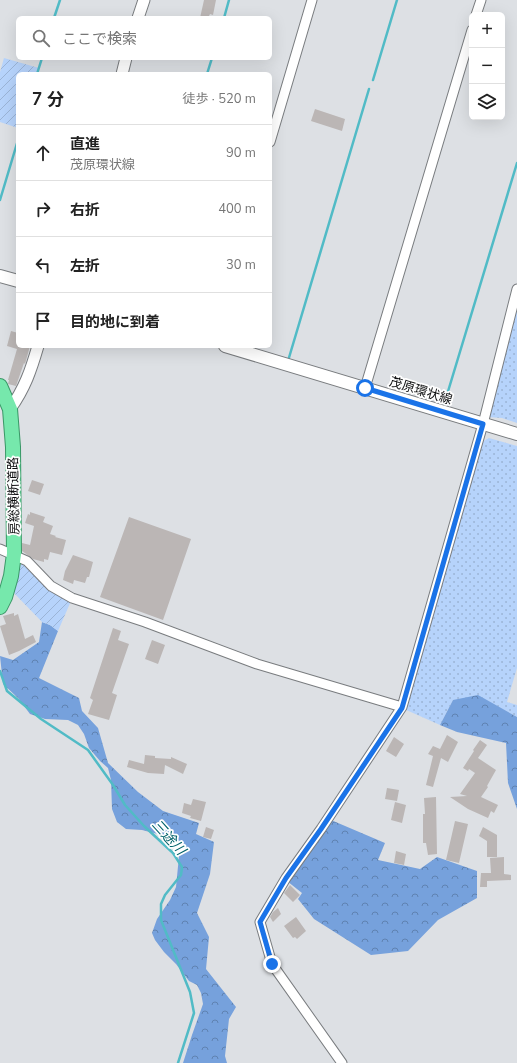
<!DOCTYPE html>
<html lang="ja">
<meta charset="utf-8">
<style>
:root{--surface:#fff;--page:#f2f2f2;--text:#222;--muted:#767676;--line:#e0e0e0}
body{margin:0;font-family:"Nunito Sans","Noto Sans JP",sans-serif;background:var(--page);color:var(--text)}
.controls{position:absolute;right:12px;top:12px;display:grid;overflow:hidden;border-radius:6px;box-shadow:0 4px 16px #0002}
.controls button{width:36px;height:36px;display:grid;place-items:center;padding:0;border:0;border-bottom:1px solid var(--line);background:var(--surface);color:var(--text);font:20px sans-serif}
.stop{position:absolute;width:12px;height:12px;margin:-9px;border:3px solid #1a73e8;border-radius:50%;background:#fff}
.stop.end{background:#1a73e8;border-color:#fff;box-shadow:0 1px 4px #0008}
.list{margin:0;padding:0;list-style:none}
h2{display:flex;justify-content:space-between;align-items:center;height:52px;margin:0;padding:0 16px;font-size:17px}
h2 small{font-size:13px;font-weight:400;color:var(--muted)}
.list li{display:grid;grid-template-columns:26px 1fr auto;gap:12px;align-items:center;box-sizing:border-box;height:56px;padding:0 16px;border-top:1px solid var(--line)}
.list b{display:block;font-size:15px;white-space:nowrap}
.list p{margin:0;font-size:13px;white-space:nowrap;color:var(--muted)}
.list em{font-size:13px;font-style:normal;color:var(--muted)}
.icon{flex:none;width:22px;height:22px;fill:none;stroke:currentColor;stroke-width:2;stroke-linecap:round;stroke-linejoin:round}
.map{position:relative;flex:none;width:517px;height:1063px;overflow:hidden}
.search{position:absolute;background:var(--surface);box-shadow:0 4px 16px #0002;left:16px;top:16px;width:256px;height:44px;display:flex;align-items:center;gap:10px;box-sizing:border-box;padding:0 14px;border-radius:6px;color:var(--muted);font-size:15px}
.panel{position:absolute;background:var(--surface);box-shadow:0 4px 16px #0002;left:16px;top:72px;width:256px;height:276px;border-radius:6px}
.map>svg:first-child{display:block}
</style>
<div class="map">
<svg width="517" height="1063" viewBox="0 0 517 1063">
<defs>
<pattern id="grass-dots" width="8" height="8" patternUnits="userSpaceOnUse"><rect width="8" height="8" fill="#b6d3fb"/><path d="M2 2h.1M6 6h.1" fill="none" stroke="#9bb4d6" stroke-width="1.8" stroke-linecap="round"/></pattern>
<pattern id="forest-crowns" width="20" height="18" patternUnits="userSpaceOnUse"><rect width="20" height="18" fill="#76a1dc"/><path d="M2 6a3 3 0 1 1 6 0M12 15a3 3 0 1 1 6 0" fill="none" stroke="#5f82b1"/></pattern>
<pattern id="garden-furrows" width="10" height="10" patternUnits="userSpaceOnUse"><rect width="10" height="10" fill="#b6d3fb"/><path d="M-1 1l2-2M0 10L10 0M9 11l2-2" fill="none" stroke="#9bb4d6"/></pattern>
</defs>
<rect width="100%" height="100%" fill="#dde0e4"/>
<path fill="url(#grass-dots)" d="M517 295V423L502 418 487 417Z
M489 438 517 446V668L507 702 517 705V717L504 710 453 700 440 725 404 709 480 443Z"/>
<path fill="url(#forest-crowns)" d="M42 622 50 625 58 631 39 678 79 698 82 711 98 728 108 763 138 792 163 811 199 823 196 834 214 842 210 874 197 913 209 937 206 969 236 1007 229 1019 225 1056 227 1063H183L192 1035 203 1004 201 993 197 985 189 981 176 964 164 952 155 940 152 933 157 919 170 900 176 887 179 856 175 843 158 834 142 830 126 829 117 822 112 809 111 780 108 768 100 761 89 748 84 734 78 725 68 720 45 719 30 714 18 698 3 684 0 656 13 660 39 642Z
M478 695 517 717V809L508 783 506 743 457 732 440 725 453 700Z
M331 820 385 843 378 860 420 869 437 857 477 871V898L438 920 408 951 371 955 314 919 298 899 302 893 287 881Z"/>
<path fill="url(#garden-furrows)" d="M4 58 39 68 37 74H18V128L0 122V72Z
M22 559 71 601 58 631 50 625 42 622 14 593Z"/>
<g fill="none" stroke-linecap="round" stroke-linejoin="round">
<path stroke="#51bbc6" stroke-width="2.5" d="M54 18 60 0
M224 18 229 0
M37 74 42 58
M207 74 212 58
M373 80 397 0
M0 200 18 140
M288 361 369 89
M443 408 517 163
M0 671 7 691 41 719 88 750 113 785 125 805 144 826 173 853 182 867 181 875 165 895 161 904V920L190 992 194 1013 178 1063"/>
</g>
<path fill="#bbb6b5" d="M204 0H216L213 15 210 14 208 18H200Z
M315 109 345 119 342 131 311 121Z
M11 331 18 333V346H30L25 364 24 363 16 386 8 384 9 380H8L17 349 7 346Z
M32 480 44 484 40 495 28 491Z
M30 512 45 517 43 522 53 526 50 534 56 536 55 537 66 540 62 555 50 552 48 560 44 559V562L33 559 22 551V543L30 545 34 526 25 523 28 514 30 515Z
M129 517 191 539 163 620 100 597Z
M73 555 93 562 89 577H87L85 583 74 580 73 584 63 580 65 571Z
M14 613V616L18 614 25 639 33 635 36 642 19 651 9 655 0 626 6 624 3 616Z
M113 628 121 631 118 640 129 644 112 693 117 695 109 720 88 714 93 700 90 698Z
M152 640 165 645 158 664 145 659Z
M447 735 458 742 448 762 441 758 433 787 426 785 433 756 428 754 433 746 440 749Z
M394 737 404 744 396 757 386 751Z
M480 740 487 745 478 758 496 770 487 786 488 787 481 797 498 805 494 813 491 811 488 818 468 809 450 797 467 796 460 794 475 773 469 769 468 771 463 768 474 751 473 750Z
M145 755 155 756V758L171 759V757L187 764 183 774 165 765 164 774 148 773 127 767 129 760 144 764Z
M387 788 399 790 397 801 385 799Z
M436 797 437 854 428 855 426 843H423V814H425L424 798Z
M193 799 206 802 201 821 190 818 191 816 182 813 184 803 191 805Z
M395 802 406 805 402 823 391 820Z
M455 821 468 824 459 863 446 860Z
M206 827 214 830 211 839 203 837Z
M483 827 497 835V857H487V841L479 836Z
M396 851 406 854 404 865 394 863Z
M504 857V874L511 875V880L487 881V887H480L481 873H491L490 858Z
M290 885 300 895 293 902 284 893Z
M278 908 281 914 273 922 270 917 273 912Z
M296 917 306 931 297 939 295 937 293 938 284 926Z"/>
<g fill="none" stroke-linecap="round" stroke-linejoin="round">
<g stroke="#797c7f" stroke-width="11">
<path id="minor" d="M476 15 481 0
M270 142 312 0
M365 388 472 30
M0 549 27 561 51 586 72 598 145 622 257 664 402 707
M342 1063 272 964 260 922 286 878 321 829 402 707 483 424 517 289"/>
</g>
<g stroke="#797c7f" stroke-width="13">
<path id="tertiary" d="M138 18 144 0
M122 74 126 58
M10 409C25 388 31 370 38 346"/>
</g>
<g stroke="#797c7f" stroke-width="14">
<path id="secondary" d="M0 276 18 281
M225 346 517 434"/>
</g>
<g stroke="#3a9867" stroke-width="16">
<path id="trunk" d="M0 386 10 409 13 447 14 554 11 576 5 597 0 607"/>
</g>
<use href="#minor" stroke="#fff" stroke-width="9"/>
<use href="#tertiary" stroke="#fff" stroke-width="11"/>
<use href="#secondary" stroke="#fff" stroke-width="12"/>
<use href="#trunk" stroke="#76e8ac" stroke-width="14"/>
</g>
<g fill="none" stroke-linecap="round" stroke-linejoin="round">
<path stroke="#1a73e8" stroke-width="5" d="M272 964 260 922 286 878 321 829 402 708 483 424 365 388"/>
</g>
<g text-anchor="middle" stroke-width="3.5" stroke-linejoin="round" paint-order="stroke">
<g font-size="13" fill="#0d0e0f" stroke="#fff">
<text transform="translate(421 390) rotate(17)" y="5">茂原環状線</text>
<text transform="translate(13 496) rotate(-91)" y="5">房総横断道路</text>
</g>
<g font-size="14" font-style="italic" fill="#02626a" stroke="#fff">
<text transform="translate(169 837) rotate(48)" y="5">三途川</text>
</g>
</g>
</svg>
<div class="controls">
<button>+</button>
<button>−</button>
<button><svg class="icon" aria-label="layers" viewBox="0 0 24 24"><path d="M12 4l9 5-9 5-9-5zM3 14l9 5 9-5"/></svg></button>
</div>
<div class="stop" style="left:365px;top:388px"></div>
<div class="stop end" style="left:272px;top:964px"></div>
<div class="search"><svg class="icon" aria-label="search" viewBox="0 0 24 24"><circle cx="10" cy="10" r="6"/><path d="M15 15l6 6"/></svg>ここで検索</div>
<section class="panel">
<h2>7 分<small>徒歩 · 520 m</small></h2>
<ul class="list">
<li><svg class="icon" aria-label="ahead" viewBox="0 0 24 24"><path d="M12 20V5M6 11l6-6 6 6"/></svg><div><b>直進</b><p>茂原環状線</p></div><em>90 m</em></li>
<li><svg class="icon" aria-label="right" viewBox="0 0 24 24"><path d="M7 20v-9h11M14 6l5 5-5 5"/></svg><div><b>右折</b></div><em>400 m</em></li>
<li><svg class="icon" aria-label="left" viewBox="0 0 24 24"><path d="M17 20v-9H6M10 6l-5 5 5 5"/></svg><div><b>左折</b></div><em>30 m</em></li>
<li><svg class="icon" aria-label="arrive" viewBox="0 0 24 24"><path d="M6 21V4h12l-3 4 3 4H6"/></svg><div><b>目的地に到着</b></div></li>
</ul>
</section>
</div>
